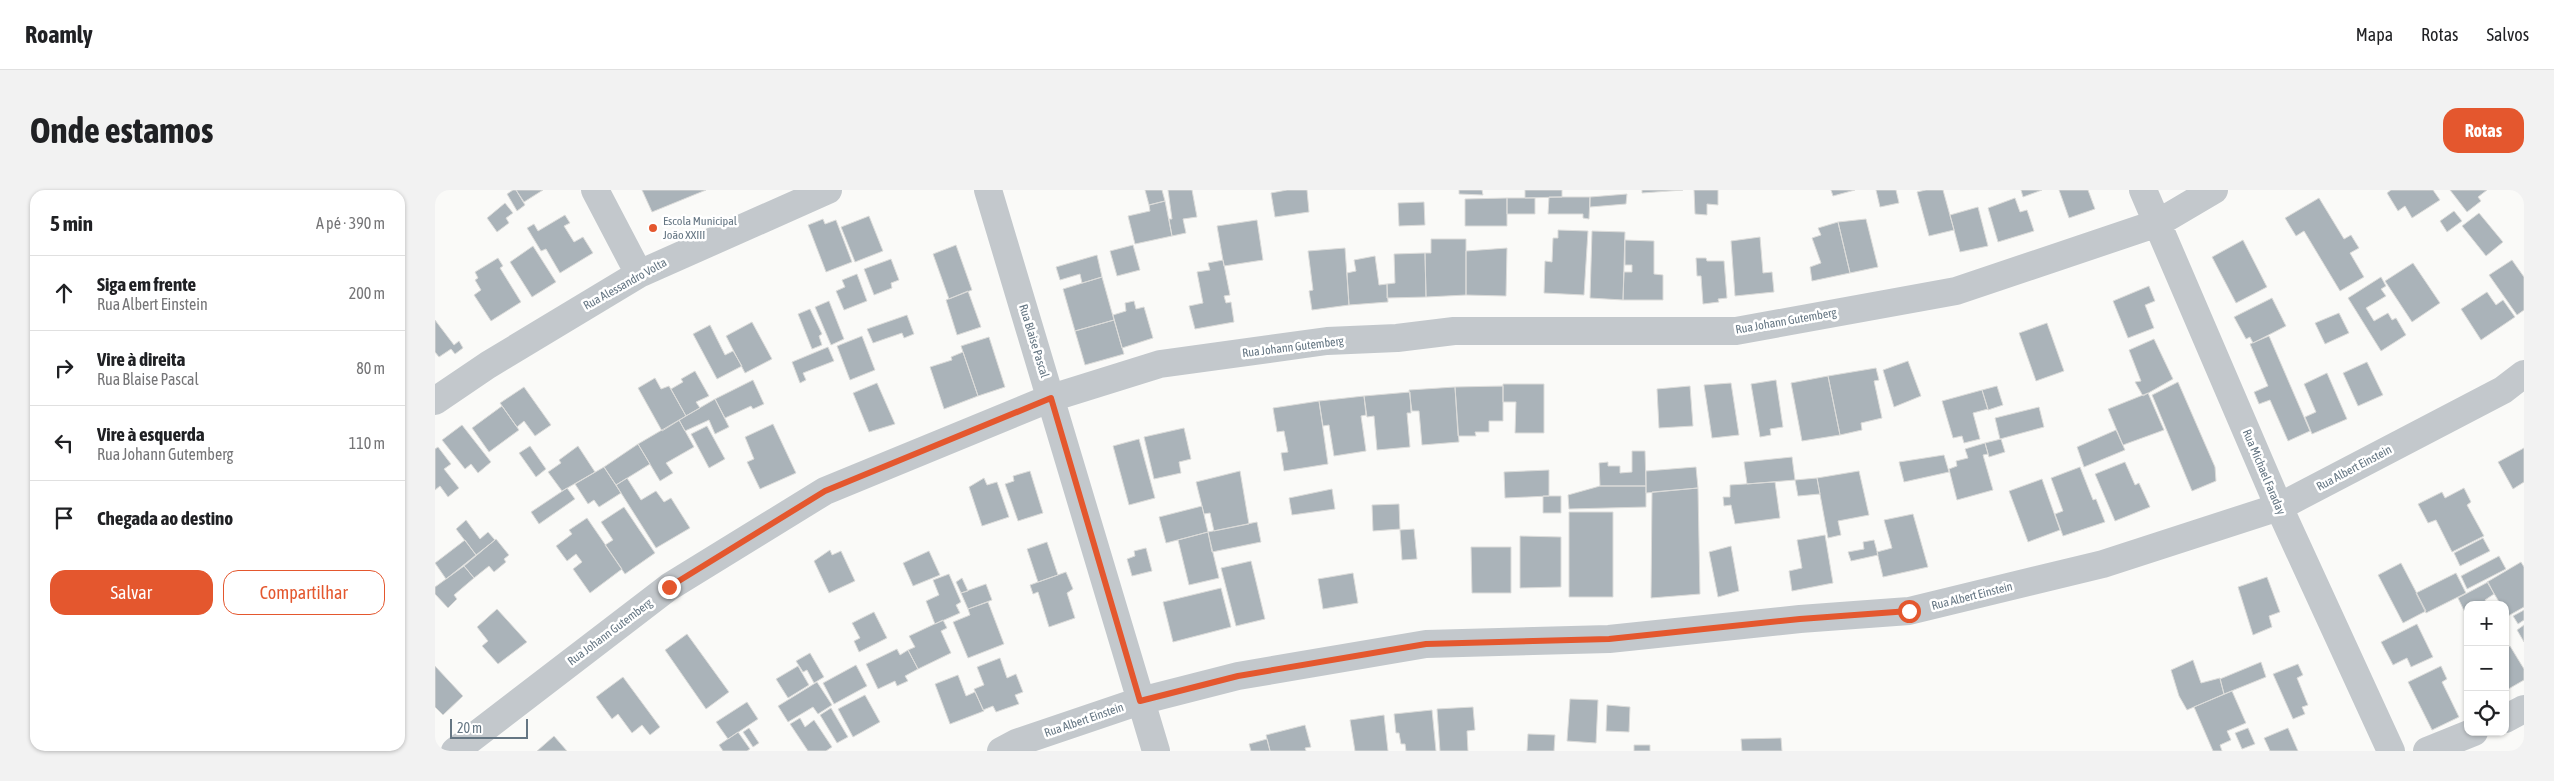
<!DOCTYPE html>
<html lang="pt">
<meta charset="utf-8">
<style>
:root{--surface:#fff;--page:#f2f2f2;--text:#202124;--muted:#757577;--line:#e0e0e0;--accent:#e4572e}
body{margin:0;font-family:"Asap Condensed",sans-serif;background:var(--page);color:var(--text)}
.controls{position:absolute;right:15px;bottom:15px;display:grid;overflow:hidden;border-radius:10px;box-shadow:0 1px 4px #0004}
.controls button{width:45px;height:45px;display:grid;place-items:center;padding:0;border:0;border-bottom:1px solid var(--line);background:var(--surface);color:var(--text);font:25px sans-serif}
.scale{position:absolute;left:15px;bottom:12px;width:78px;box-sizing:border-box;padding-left:5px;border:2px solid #657683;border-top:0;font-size:14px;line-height:18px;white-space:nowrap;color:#657683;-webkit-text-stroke:4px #fff;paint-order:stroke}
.stop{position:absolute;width:15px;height:15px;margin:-11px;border:4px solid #e4572e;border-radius:50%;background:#fff}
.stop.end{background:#e4572e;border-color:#fff;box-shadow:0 1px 5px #0008}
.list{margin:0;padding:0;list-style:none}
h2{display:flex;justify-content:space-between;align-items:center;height:65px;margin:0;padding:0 20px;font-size:21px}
h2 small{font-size:16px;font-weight:400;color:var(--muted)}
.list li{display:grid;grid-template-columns:32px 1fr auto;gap:15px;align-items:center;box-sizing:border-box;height:75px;padding:0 20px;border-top:1px solid var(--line)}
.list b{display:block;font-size:19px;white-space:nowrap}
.list p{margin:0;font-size:16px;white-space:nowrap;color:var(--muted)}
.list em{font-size:16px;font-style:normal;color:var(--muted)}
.actions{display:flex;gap:10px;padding:15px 20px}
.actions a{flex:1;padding:11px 0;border:1px solid var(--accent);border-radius:15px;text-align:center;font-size:18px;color:var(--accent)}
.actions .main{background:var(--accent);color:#fff}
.icon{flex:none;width:28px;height:28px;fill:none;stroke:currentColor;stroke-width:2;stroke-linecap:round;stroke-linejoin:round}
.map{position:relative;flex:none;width:2089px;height:561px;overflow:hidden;border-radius:15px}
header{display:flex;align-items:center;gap:30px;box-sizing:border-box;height:70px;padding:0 25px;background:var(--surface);border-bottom:1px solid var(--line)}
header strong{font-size:24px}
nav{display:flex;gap:28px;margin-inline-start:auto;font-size:18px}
.intro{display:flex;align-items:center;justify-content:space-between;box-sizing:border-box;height:120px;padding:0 30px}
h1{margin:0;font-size:35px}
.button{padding:12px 22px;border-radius:15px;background:var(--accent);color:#fff;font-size:18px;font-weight:700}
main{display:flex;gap:30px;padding:0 30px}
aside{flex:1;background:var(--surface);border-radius:15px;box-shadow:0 1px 4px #0004}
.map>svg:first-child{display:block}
</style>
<header>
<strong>Roamly</strong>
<nav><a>Mapa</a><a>Rotas</a><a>Salvos</a></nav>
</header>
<div class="intro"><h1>Onde estamos</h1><a class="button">Rotas</a></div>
<main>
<aside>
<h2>5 min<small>A pé · 390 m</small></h2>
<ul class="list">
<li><svg class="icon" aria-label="ahead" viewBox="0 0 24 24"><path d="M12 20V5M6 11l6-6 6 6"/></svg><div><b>Siga em frente</b><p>Rua Albert Einstein</p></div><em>200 m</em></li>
<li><svg class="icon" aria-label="right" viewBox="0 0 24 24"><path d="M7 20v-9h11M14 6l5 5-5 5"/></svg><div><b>Vire à direita</b><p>Rua Blaise Pascal</p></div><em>80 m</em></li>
<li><svg class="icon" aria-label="left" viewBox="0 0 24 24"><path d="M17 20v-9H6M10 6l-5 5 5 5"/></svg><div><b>Vire à esquerda</b><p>Rua Johann Gutemberg</p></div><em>110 m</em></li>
<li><svg class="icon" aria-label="arrive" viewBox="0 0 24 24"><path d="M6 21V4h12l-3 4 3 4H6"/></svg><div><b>Chegada ao destino</b></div></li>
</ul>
<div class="actions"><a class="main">Salvar</a><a>Compartilhar</a></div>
</aside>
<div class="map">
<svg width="2089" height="561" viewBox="0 0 2089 561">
<rect width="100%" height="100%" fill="#fafaf8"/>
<path fill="#aab3b9" stroke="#dcdcda" d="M78 0H81L90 15 82 21 72 4Z
M81 0H108L89 12Z
M207 0H271L217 22Z
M710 0H727L730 11 714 15Z
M733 0H757L762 27 748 29 751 43 737 46 734 29H737Z
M852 0H872L874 22 840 27 836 3Z
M1024 0H1047L1048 5 1024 4Z
M1090 0H1127V7L1090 8Z
M1207 0H1248L1207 3Z
M1259 0H1283V15L1272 14V25L1260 24Z
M1396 0H1420L1398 6Z
M1441 0H1461L1464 13 1445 17Z
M1491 0H1508L1519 40 1494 46 1482 2Z
M1586 0H1607L1588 7Z
M1624 0H1653L1660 19 1634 28Z
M1956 0H1998L2005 10 1977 28 1970 16 1963 21 1952 3Z
M2015 0H2052L2043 7 2046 11 2032 22Z
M1192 4 1191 14 1155 17V7Z
M1114 7H1155L1154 29 1148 28V24H1113Z
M1072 8V36H1030V9Z
M1072 8H1100V24H1072Z
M1580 8 1585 22 1592 20 1599 41 1563 52 1553 18Z
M1884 8 1909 49 1916 45 1924 58 1915 63 1929 87 1905 101 1869 41 1861 46 1850 28Z
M730 11 737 46 700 54 693 26 715 21 714 15Z
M989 12 990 35 964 36 963 13Z
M70 13 78 23 71 28 74 33 62 42 52 28Z
M1543 17 1553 56 1525 62 1515 25Z
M2019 21 2027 31 2012 42 2005 31Z
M2044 23 2068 52 2051 66 2027 36Z
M130 25 135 33 129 36 139 52 148 47 158 63 125 83 111 59 106 61 92 38 99 34 103 41Z
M434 26 448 61 420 72 406 37Z
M388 29 390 34 401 30 417 72 391 82 373 35Z
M1431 29 1443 77 1415 83 1403 32Z
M822 30 828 70 789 76 782 36Z
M1403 32 1415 83 1377 91 1375 77 1386 73 1377 48 1386 45 1383 38Z
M1123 40 1153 41 1149 105 1109 103 1110 71 1117 72 1118 48H1123Z
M1157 41 1190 42 1188 110 1155 108Z
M1325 47 1328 83 1337 82 1339 102 1300 106 1296 51Z
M996 49H1031V105L991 107 990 63H996Z
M1190 50 1219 51V84L1228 85V110H1188L1189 82H1197V75H1190Z
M1808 50 1832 97 1801 113 1777 67Z
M521 55 537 100 514 109 498 64Z
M698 55 705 80 682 86 675 61Z
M98 56 121 92 97 107 75 72Z
M910 58 914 115 877 120 874 101 878 100 873 61Z
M1072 58 1071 106 1031 105V61Z
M990 63 991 107 952 108V94L960 93 959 64Z
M662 65 667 87 647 93 645 84 625 90 621 77Z
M940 66 944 95 952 94 953 112 914 115 912 83 921 81 919 70Z
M63 68 68 76 65 78 86 112 56 131 39 105 46 100 40 90 43 88 40 82Z
M1261 68H1271L1272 71H1289L1292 108 1283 109 1284 112 1268 114 1266 86H1262Z
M456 69 464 90 456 93 457 98 439 105 429 79Z
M788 70 795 105 789 106 791 113 796 112 799 132 760 139 754 116 768 113 762 82 775 80 773 73Z
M2077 70 2089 87V120L2082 125 2054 85Z
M1978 73 2005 113 1977 132 1950 91Z
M422 84 432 111 409 120 401 101 410 97 407 90Z
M667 87 679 130 640 141 628 99Z
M1946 87 1951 96 1946 99 1951 106 1931 118 1939 131 1953 123 1957 130 1961 128 1971 145 1946 161 1913 108Z
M1714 96 1720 111 1710 115 1719 138 1693 148 1678 111Z
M533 101 546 137 522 145 511 110Z
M2052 102 2061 115 2068 110 2080 127 2046 150 2026 119Z
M1837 108 1851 136 1818 153 1815 147 1811 149 1799 127Z
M394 111 409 149 396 155 380 117Z
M699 111 701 119 709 117 718 148 687 158 678 125 691 121 690 113Z
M375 119 387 144 384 146 387 155 377 159 363 124Z
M1904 123 1914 143 1890 154 1880 133Z
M472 125 479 144 469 148 467 143 438 153 432 139Z
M0 130 19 155 24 151 28 158 20 164 16 159 4 167 0 162Z
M679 130 689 164 650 175 640 141Z
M317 132 337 169 310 183 291 146Z
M1612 133 1629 181 1601 191 1584 143Z
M275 135 290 165 298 161 307 176 282 189 258 144Z
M427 146 440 180 415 190 402 156Z
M1834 146 1875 241 1853 251 1835 210 1824 214 1819 202 1833 196 1815 154Z
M554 147 570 197 543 206 526 156Z
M1719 149 1738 189 1708 206 1700 192 1706 191 1694 160Z
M393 157 399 171 368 183 371 190 365 193 357 172Z
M528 162 543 206 509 219 495 177 517 170 516 167Z
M1473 171 1486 206 1459 217 1448 180Z
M1932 172 1948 205 1923 216 1908 183Z
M1441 178 1444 190 1439 191 1447 228 1426 233 1427 240 1405 245 1393 186Z
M260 181 274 206 261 212 265 218 251 226 236 199 248 192 246 189Z
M1892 183 1912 229 1877 244 1870 227 1881 222 1869 194Z
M1393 186 1405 245 1367 251 1356 193Z
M220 188 226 199 234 196 251 226 227 241 203 198Z
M318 190 329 214 318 219 316 216 290 228 280 209Z
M1341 190 1348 237 1335 239 1336 245 1325 247 1316 194Z
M1743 192 1780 277 1781 291 1757 301 1717 205Z
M442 193 460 234 434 242 418 203Z
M1296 193 1304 245 1277 248 1269 195Z
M1068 194H1109V243H1080L1081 212H1068Z
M1068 196V231H1054V242H1040L1041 246H1023L1020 197Z
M1255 196 1258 236 1224 238 1222 199Z
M1562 196 1568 215 1553 220 1547 200Z
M89 197 116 235 100 246 89 231 82 237 65 213Z
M1020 197 1024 252 987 255 984 221H977L974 200Z
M1547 200 1553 219 1538 223 1545 249 1529 253 1527 246 1518 248 1507 211Z
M975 202 976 223H972L975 257 942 260 939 226 932 227 929 206Z
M1713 203 1729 240 1688 255 1673 219Z
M929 206 931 225 926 226 931 261 899 266 894 235 888 236 884 211Z
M280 209 294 237 280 244 274 230 250 241 244 230Z
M884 211 893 274 849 281 846 263 853 262 849 241 842 242 838 218Z
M67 216 84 240 54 262 37 238Z
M1604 217 1609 237 1565 249 1560 228Z
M244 230 259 257 231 273 238 283 225 291 203 254Z
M338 234 361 283 325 299 312 272 319 269 310 247Z
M27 235 56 272 43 283 36 274 30 279 7 250Z
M272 236 290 269 274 278 256 244Z
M749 238 756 269 744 272 746 283 719 289 709 247Z
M1681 240 1690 260 1649 277 1642 257Z
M704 249 720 308 694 315 678 256Z
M1566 249 1570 262 1554 267 1550 253Z
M1550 253 1553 264 1548 265 1558 300 1522 310 1514 279 1522 276 1521 271 1533 268 1530 259Z
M203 254 215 274 181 295 169 277Z
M95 256 111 279 101 287 84 263Z
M143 256 160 282 127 301 113 282 126 273 124 270Z
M3 257 16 274 9 279 24 298 13 307 5 296 0 300V259Z
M2089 258V292L2078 299 2063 272Z
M1197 261H1210L1211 296H1165L1164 273 1173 272V276H1185V283L1197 282Z
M1509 265 1514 282 1469 292 1464 272Z
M1357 267 1360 290 1312 294 1309 272Z
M1690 272 1700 295 1704 293 1715 317 1680 331 1660 284Z
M169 277 186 303 164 317 159 310 153 314 140 294Z
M1261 277 1263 298 1211 303V281Z
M1645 277 1658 310 1661 309 1670 332 1628 346 1620 324 1628 321 1616 288Z
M1114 280V306L1070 308 1069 282Z
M595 281 608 323 583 331 570 294 579 291 578 286Z
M805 281 814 334 779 341 775 323 769 324 761 292Z
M1424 281 1434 325 1403 331 1406 345 1393 348 1382 288Z
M192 288 206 310 221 301 229 312 236 308 255 338 221 358 181 295Z
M549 288 552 295 562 292 574 327 547 336 534 297Z
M1382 288 1385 304 1363 306 1360 290Z
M1607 289 1625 340 1593 352 1574 301Z
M1340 292 1345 328 1300 334 1296 315 1289 316 1288 307H1295V295Z
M1165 296H1211V317L1134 319 1133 305Z
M132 298 140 309 104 334 96 322Z
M1263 298 1265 404 1216 408 1217 302Z
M2029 298 2036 312 2032 315 2049 346 2017 362 2001 330 1993 333 1983 314 2007 302 2010 308Z
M897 299 900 319 857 325 854 308Z
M1108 306H1126V323H1108Z
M964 314 965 339 938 341 937 315Z
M767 316 773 342 731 353 724 327Z
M189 317 220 363 190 384 170 355 178 350 166 332Z
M1134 322H1178V407H1134Z
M1478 324 1493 377 1448 387 1442 362 1457 358 1449 330Z
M152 328 187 379 155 403 138 379 147 372 141 364 132 371 121 356 137 344 134 340Z
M31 330 45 349 53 342 60 350 41 365 21 339Z
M822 332 826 352 777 362 773 342Z
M979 339 982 369 967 370 965 340Z
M773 342 784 388 754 395 743 350Z
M1390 345 1398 393 1357 401 1354 381 1367 378 1362 350Z
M1085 346 1126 347V397L1085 398Z
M2048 348 2055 361 2025 376 2019 363Z
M61 349 74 365 69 369 71 372 59 382 54 376 39 388 29 376Z
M30 350 41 365 11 389 0 373Z
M1439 350 1443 365 1416 371 1413 362 1429 359 1428 352Z
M612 352 623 385 603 392 592 359Z
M1296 356 1304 401 1283 407 1274 362Z
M1036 357H1076V403H1037Z
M711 358 717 381 697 386 692 369 700 366 699 361Z
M395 360 397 365 406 361 420 391 394 403 379 371Z
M494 361 505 385 478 396 468 373Z
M2064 366 2071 379 2032 399 2026 386Z
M816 371 830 429 801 436 786 378Z
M2086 372 2089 377V417L2073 426 2070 415H2066L2052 392Z
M1966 373 1991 421 1968 433 1943 385Z
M29 376 39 388 19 405 22 409 13 418 0 404V397Z
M631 382 638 399 632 403 640 428 614 437 603 402 598 404 595 395Z
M918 383 923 413 888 419 883 389Z
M2021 383 2031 403 1991 423 1981 403Z
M514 384 526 412 521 415 525 423 500 434 491 411 504 405 498 390Z
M1832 387 1845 422 1834 426 1837 437 1818 445 1803 397Z
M527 388 533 401 526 403 521 392Z
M2053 392 2059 404 2050 410 2053 415H2033L2032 427 2023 408Z
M551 394 557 410 533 419 526 403Z
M786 398 796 437 738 452 728 412Z
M553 412 569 454 533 468 518 432 535 425 533 419Z
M62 419 92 452 63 474 47 456 53 451 42 437Z
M2089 420V430L2083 434 2078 426Z
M439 422 452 448 424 462 419 451 425 448 417 433Z
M508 430 512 438 506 441 516 463 483 479 473 460 480 457 474 446Z
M1982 434 1998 467 1976 477 1972 468 1958 475 1946 452Z
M2089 435V452L2082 440Z
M252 444 294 502 271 519 230 460Z
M2075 456 2089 479V490L2070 501V458Z
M462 459 465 465 473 460 483 479 470 486 473 491 462 496 460 491 443 499 431 474Z
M375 463 389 487 379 493 372 480 368 482 361 471Z
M565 468 572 488 581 484 588 502 580 505 584 514 561 522 558 516 548 520 539 499 549 495 542 477Z
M1758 470 1766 493 1785 488 1789 504 1752 520 1744 506 1736 480Z
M1826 472 1831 487 1789 504 1785 489Z
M1863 474 1868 485 1862 488 1873 515 1867 517 1870 524 1858 529 1838 484Z
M421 475 432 496 399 514 388 493Z
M0 476 28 506 8 525 0 517Z
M363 476 374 495 353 508 341 489Z
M2006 476 2012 489 2007 492 2024 527 1997 540 1973 492Z
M523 485 531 506 540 502 549 521 515 534 500 494Z
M188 487 225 537 215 545 207 535 197 543 183 524 177 529 161 507Z
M382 492 397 515 383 524 378 517 353 532 343 516Z
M1797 501 1811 533 1792 541 1796 550 1785 555 1787 561H1778L1759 517Z
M430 505 445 532 418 547 403 519Z
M1135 509 1163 510 1161 553 1132 551Z
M312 512 323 529 293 549 281 532Z
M1172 515 1195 517 1194 542 1171 541Z
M1038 517 1040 540 1032 541 1033 561H1005L1002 519Z
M396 518 413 547 402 553 385 525Z
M997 520 1001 561H971L970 554H966L964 543H961L959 524Z
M949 525 953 561H920L915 530Z
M365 528 370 537 379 530 397 557 391 561H373L355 534Z
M870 535 876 557 870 558 871 561H835L831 545Z
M314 538 324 553 318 557 308 542Z
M1813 538 1820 554 1807 559 1800 543Z
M1853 538 1863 561H1835L1829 548Z
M303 542 315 559 312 561H288L284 555Z
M1093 544 1120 545 1119 561H1092Z
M119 546 132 561H102Z
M1346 548 1347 561H1307L1306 549Z
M832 549 835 561H816L814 554Z
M1199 555H1215V561H1199Z"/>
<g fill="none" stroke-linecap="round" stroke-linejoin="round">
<path stroke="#c3c8cc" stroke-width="28" d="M160 0 204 84
M553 0 721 561
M1708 0 1844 317 1956 561
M0 211 53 175 204 84 393 0
M2070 529 2089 519
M20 561 234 397 390 301 616 208 725 174 892 151 962 148 1019 141H1301L1521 101 1723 33 1779 0
M566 561 581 553 705 511 803 486 991 454 1174 449 1365 429 1474 421 1668 374 1844 317 2068 200 2089 184
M1992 561 2039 542"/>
</g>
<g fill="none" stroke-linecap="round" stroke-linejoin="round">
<path stroke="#e4572e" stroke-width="6" d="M234 397 390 301 616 208 705 511 803 486 991 454 1174 449 1365 429 1474 421"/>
</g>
<circle fill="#e4572e" stroke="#fff" stroke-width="2" cx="218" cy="38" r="5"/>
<g text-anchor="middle" stroke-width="5" stroke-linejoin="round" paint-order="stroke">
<g font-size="12" fill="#657683" stroke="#fff" text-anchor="start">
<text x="228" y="35">Escola Municipal<tspan x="228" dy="14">João XXIII</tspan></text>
</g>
<g font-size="12" fill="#657683" stroke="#fff">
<text transform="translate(190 94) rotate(-29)" y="4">Rua Alessandro Volta</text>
<text transform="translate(1351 131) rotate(-10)" y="4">Rua Johann Gutemberg</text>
<text transform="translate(599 151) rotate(73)" y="4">Rua Blaise Pascal</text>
<text transform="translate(858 157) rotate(-7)" y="4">Rua Johann Gutemberg</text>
<text transform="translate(1919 278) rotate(-28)" y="4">Rua Albert Einstein</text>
<text transform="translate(1829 282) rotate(67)" y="4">Rua Michael Faraday</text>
<text transform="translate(1537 406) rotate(-14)" y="4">Rua Albert Einstein</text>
<text transform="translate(175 442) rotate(-37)" y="4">Rua Johann Gutemberg</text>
<text transform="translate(649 530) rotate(-19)" y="4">Rua Albert Einstein</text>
</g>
</g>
</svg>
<div class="controls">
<button>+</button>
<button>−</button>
<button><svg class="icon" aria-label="locate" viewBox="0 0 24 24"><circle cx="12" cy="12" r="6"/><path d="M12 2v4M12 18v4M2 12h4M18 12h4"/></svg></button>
</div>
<div class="scale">20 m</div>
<div class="stop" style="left:1474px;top:421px"></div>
<div class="stop end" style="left:234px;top:397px"></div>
</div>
</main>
